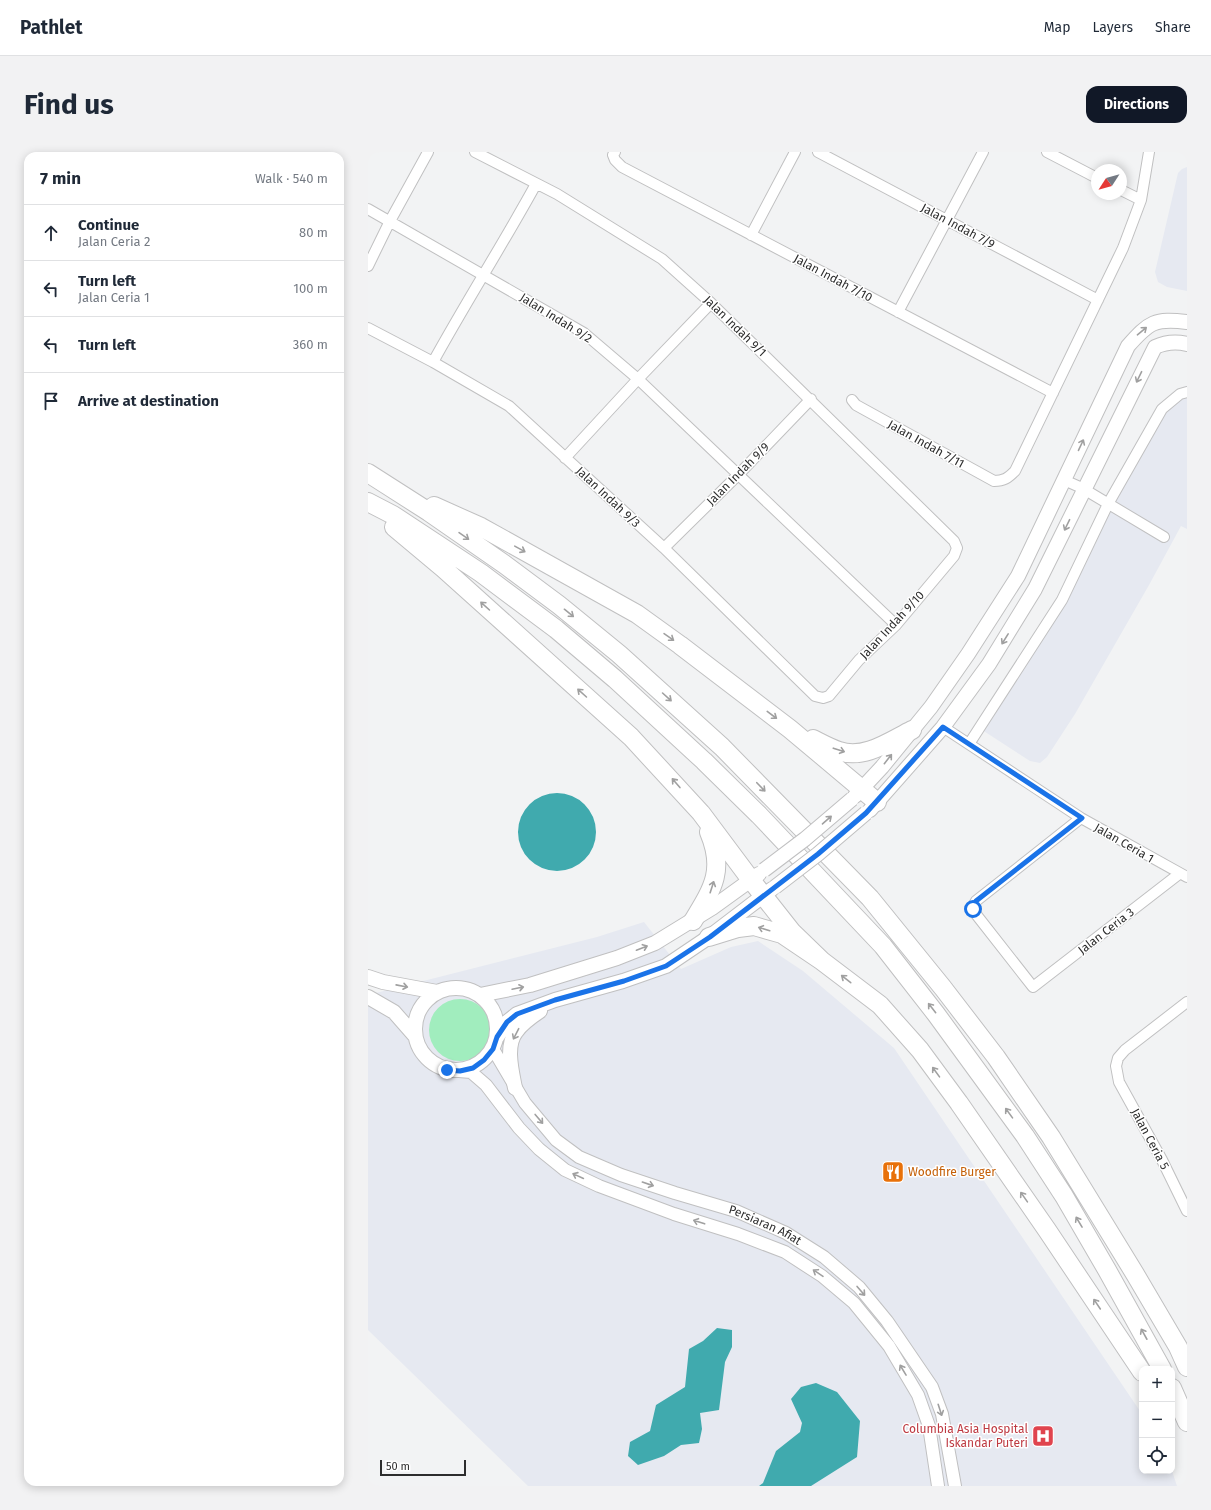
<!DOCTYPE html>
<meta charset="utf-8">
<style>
:root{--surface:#fff;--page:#f2f2f3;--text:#1f2937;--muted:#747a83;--line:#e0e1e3;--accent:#111827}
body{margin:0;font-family:"Fira Sans",sans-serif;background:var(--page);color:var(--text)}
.controls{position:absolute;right:12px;bottom:12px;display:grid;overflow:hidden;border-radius:8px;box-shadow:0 2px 10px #0003}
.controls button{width:36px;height:36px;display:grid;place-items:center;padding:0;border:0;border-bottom:1px solid var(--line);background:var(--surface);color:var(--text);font:20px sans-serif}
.compass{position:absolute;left:723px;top:12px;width:36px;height:36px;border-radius:50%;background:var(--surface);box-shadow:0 2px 10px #0003;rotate:234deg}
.scale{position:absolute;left:12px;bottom:10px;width:86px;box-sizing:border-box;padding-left:4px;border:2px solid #2d2d2d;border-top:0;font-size:11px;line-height:14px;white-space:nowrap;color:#2d2d2d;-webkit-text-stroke:3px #fff;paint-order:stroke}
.stop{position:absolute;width:12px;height:12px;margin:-9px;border:3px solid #1a73e8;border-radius:50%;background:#fff}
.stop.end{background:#1a73e8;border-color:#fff;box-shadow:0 1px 4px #0008}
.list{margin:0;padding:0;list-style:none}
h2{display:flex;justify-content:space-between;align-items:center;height:52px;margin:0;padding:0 16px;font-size:17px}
h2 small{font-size:13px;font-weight:400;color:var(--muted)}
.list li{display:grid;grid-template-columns:26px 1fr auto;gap:12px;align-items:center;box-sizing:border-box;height:56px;padding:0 16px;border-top:1px solid var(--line)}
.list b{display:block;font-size:15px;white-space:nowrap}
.list p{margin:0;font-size:13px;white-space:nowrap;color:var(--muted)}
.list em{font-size:13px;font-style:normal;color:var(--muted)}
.icon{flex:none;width:22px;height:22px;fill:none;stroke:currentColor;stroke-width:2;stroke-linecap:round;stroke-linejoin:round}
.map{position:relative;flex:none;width:819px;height:1334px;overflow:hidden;border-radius:12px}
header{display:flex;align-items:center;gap:24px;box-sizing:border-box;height:56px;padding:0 20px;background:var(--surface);border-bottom:1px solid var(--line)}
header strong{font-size:19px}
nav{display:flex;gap:22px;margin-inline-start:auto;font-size:14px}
.intro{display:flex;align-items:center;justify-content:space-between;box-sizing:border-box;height:96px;padding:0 24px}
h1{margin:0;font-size:28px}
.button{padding:10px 18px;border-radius:12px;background:var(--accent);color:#fff;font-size:14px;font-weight:700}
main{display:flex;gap:24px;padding:0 24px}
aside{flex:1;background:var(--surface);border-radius:12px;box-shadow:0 2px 10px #0003}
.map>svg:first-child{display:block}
</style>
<header>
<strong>Pathlet</strong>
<nav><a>Map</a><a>Layers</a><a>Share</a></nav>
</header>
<div class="intro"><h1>Find us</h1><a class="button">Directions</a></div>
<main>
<aside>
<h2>7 min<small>Walk · 540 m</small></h2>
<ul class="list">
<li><svg class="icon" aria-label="ahead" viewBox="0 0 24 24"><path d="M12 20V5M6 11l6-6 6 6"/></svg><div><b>Continue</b><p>Jalan Ceria 2</p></div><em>80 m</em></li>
<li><svg class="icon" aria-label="left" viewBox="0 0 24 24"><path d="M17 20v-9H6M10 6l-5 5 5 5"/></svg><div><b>Turn left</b><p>Jalan Ceria 1</p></div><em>100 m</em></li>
<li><svg class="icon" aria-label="left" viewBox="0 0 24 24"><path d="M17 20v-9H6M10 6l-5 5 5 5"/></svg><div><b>Turn left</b></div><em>360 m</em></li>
<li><svg class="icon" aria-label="arrive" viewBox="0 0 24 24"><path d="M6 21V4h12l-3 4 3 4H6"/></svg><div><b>Arrive at destination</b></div></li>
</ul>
</aside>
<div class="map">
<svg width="819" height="1334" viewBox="0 0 819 1334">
<rect width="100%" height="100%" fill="#f2f3f4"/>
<path fill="#e6e9f1" d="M819 15V139L799 135 790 130 787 120 810 21 814 17Z
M819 237V377L813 374 781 433 707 562 679 605 672 611 662 609 608 574 690 446 790 256Z
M276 770 313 817 363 795 390 789 435 819 526 896 774 1262V1319H804L809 1334H160L0 1178V843L229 785Z"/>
<path fill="#a1edbe" d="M61 878a31 31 0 1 1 62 0a31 31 0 1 1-62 0Z"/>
<path fill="#40aaae" d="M150 680a39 39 0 1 1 78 0a39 39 0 1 1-78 0Z
M349 1176 364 1178V1195L357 1210 351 1258 332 1261 334 1277 331 1291 313 1293 296 1304 270 1313 260 1304 262 1290 282 1279 288 1253 317 1235 321 1197 335 1189Z
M448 1231 469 1240 492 1269 489 1305 443 1334H391L395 1331 408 1299 432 1280 434 1271 423 1247 433 1235Z"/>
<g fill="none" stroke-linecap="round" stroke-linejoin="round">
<g stroke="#c0c0c1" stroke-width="12">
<path id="minor" d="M247 0 245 3 247 8 254 15 685 241
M450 0 730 148
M679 0 729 26
M753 38 773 48
M0 57 216 181 270 227 528 473
M383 83 427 0
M0 114 22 69 60 0
M530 160 615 0
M0 176 65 210 141 254 296 396 447 544 455 546 461 544 491 508 528 473 586 404 589 396 586 389 343 151 294 107 189 42 107 0
M65 210C98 150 135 92 168 32
M484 248 488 253 626 329C636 329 640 326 647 319L755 96 773 48 781 0
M197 306 270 227 343 151
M696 328 714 336 796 385
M296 396 371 322 443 247
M575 575 713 666 819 725
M601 592 694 448 740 352 794 257 812 242 819 240
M713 666 608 749 605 754 607 761 665 835 811 722
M819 850 757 898 750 906 748 914 751 930 794 1008 819 1059"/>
</g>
<g stroke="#c0c0c1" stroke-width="14">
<g id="tertiary">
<path id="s1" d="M125 897 157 951 188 988 211 1005 253 1023 307 1041 368 1059 418 1081 456 1105 491 1135 519 1169 564 1235 574 1262 587 1334"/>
<path d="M91 919 103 920 118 933 151 976 171 997 197 1018 231 1034 306 1062 370 1082 417 1100 454 1124 486 1151 521 1194 550 1243 561 1274 570 1334"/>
</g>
</g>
<g stroke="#c0c0c1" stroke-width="16">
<path id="secondary" d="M487 644 514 615 563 555 600 502 650 424 760 194C781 170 787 166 819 170
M502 658 575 575 621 512 667 437 787 195C798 190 807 189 819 192
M0 825 15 830 69 840
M47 877a41 41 0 1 1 82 0a41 41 0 1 1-82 0Z
M112 843 162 833 249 806 287 791 344 756 391 722
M0 845 26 860 47 884
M129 885 139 870 149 862 187 848 255 829 298 814 341 785 404 737
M147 936C144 920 137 894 148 880 154 871 163 865 172 859"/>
</g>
<g stroke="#c0c0c1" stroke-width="20">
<path id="motorway" d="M0 321 61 360 136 412 191 453 251 502 354 595 502 746 575 836 628 905 683 985 767 1122 810 1195 819 1215
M0 350 25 363 113 421 188 477 247 527 336 609 391 663 515 794 568 862 657 984 696 1044 739 1118 794 1217
M66 354 113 375 269 462 312 493 422 577 509 650
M26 375 75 416 263 585 333 661 383 728 424 780 454 809
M445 587C453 591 462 596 471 599 496 608 522 589 544 578
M325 769C345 736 357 718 341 680
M341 785 370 776 386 774 414 782 454 809 512 853 552 898 591 951 679 1078 774 1220
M804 1236 819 1270"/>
</g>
<use href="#minor" stroke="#fff" stroke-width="10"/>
<use href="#tertiary" stroke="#fff" stroke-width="12"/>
<use href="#secondary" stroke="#fff" stroke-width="14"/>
<use href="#motorway" stroke="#fff" stroke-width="18"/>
<g stroke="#c0c0c1" stroke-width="16" stroke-linecap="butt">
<path id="secondary-bridge" d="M396 718 437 687 484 647
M407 735 450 702 498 661"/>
</g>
<use href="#secondary-bridge" stroke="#fff" stroke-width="14"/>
</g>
<defs><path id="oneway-shaft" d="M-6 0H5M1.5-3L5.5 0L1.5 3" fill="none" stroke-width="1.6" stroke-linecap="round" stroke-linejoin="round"/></defs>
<g stroke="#a0a0a0">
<use href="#oneway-shaft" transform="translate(774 179) rotate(-40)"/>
<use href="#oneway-shaft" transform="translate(771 225) rotate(116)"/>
<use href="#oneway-shaft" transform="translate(713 293) rotate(-65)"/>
<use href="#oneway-shaft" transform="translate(699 373) rotate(116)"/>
<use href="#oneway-shaft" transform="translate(96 384) rotate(35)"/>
<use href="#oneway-shaft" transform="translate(152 397) rotate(29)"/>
<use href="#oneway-shaft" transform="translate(117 454) rotate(-138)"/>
<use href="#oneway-shaft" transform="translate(201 461) rotate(39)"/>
<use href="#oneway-shaft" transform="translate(301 485) rotate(35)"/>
<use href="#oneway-shaft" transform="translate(637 487) rotate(122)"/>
<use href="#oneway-shaft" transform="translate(214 541) rotate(-138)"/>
<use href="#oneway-shaft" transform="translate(299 545) rotate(42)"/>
<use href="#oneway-shaft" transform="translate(404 563) rotate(37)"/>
<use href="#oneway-shaft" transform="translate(471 598) rotate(18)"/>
<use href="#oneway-shaft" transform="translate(520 607) rotate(-52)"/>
<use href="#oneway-shaft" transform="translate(308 631) rotate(-131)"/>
<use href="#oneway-shaft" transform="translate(393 635) rotate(46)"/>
<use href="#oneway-shaft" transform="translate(459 668) rotate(-41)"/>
<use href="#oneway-shaft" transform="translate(344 735) rotate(-72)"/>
<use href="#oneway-shaft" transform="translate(396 777) rotate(-163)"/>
<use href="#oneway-shaft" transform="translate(274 796) rotate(-21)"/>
<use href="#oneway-shaft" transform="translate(478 827) rotate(-142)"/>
<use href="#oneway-shaft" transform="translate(34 834) rotate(11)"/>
<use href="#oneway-shaft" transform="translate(150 836) rotate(-12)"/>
<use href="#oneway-shaft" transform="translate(564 856) rotate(-128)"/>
<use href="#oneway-shaft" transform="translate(148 882) rotate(117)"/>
<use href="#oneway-shaft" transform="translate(568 920) rotate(-126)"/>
<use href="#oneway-shaft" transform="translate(641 961) rotate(-126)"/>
<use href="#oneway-shaft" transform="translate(171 967) rotate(50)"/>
<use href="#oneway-shaft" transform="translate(210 1024) rotate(-155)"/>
<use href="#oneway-shaft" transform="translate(280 1032) rotate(19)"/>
<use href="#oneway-shaft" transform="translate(656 1045) rotate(-125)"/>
<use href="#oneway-shaft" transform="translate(331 1070) rotate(-162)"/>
<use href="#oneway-shaft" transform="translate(711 1070) rotate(-121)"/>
<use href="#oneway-shaft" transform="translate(450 1121) rotate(-146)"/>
<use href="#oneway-shaft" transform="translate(493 1139) rotate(49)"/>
<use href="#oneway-shaft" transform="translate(729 1152) rotate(-124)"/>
<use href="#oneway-shaft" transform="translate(776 1182) rotate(-119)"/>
<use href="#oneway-shaft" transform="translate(535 1218) rotate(-121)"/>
<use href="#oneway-shaft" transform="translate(572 1258) rotate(72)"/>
</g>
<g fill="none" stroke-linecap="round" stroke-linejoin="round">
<path stroke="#1a73e8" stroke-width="5" d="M79 918 92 919 105 916 116 908 125 897 129 885 139 870 149 862 187 848 256 829 298 814 342 785 450 702 498 661 575 575 714 666 608 749 605 754V757"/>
</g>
<defs>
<g id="restaurant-square" transform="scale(1.15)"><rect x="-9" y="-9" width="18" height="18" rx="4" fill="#e8710a" stroke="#fff"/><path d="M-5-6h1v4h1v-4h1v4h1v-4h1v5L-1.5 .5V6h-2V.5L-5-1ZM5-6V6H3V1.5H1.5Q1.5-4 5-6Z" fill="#fff"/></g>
<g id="hospital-square" transform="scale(1.15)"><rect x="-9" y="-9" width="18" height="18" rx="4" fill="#e0444e" stroke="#fff"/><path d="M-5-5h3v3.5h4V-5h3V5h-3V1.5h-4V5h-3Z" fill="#fff"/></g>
</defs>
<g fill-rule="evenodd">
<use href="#restaurant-square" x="525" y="1020"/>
<use href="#hospital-square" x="675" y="1284"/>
</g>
<g text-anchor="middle" stroke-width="3" stroke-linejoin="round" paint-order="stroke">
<g font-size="12" fill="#2d2d2d" stroke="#fff">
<text transform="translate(590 74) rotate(28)" y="4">Jalan Indah 7/9</text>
<text transform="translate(465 126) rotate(28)" y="4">Jalan Indah 7/10</text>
<text transform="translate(188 166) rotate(32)" y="4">Jalan Indah 9/2</text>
<text transform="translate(367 174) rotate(44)" y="4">Jalan Indah 9/1</text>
<text transform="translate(558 292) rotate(29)" y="4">Jalan Indah 7/11</text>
<text transform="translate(370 322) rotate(-45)" y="4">Jalan Indah 9/9</text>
<text transform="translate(240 345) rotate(43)" y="4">Jalan Indah 9/3</text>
<text transform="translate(524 473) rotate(-47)" y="4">Jalan Indah 9/10</text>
<text transform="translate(756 691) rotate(30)" y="4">Jalan Ceria 1</text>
<text transform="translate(738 779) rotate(-38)" y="4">Jalan Ceria 3</text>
<text transform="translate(782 987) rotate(62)" y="4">Jalan Ceria 5</text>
<text dy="4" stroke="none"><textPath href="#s1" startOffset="338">Persiaran Afiat</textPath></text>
</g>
<g font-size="12" fill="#c56008" stroke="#fff" text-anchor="start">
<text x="540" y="1024">Woodfire Burger</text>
</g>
<g font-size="12" fill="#be3a42" stroke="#fff" text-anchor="end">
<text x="660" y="1281">Columbia Asia Hospital<tspan x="660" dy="14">Iskandar Puteri</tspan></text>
</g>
</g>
</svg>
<div class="controls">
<button>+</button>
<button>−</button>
<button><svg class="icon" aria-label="locate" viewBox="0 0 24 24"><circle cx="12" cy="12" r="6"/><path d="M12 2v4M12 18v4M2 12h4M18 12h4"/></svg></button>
</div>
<svg class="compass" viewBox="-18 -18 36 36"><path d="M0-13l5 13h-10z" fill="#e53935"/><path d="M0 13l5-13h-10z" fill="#747a83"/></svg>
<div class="scale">50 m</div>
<div class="stop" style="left:605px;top:757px"></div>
<div class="stop end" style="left:79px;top:918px"></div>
</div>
</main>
